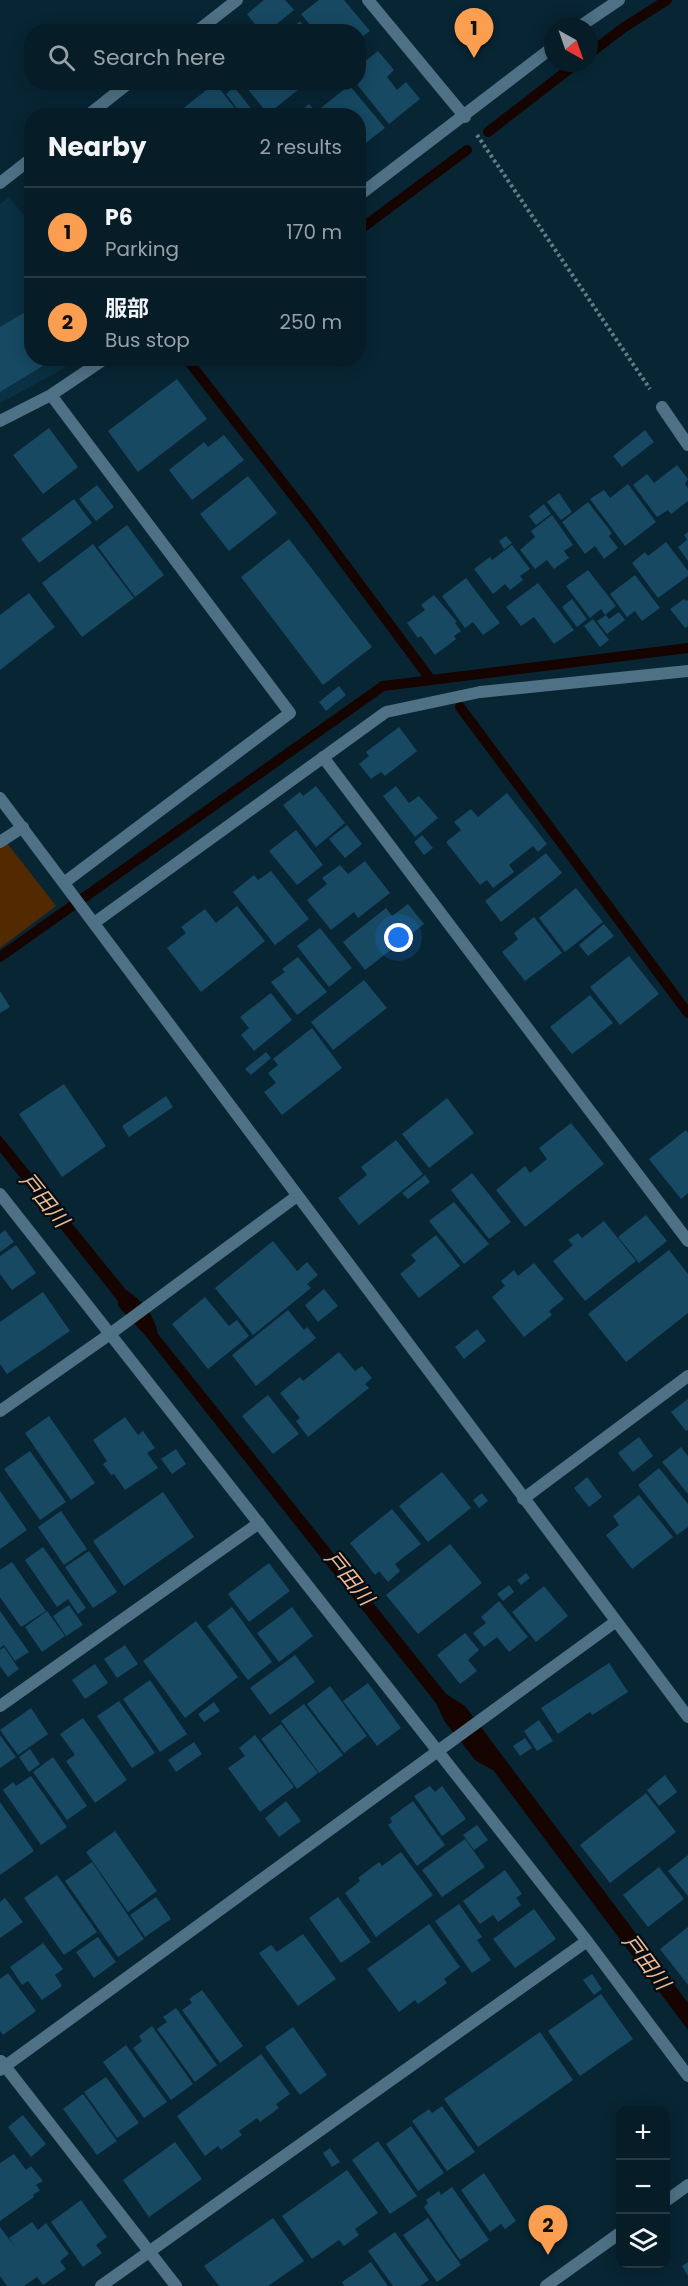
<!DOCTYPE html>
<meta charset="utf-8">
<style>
:root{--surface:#061c27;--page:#142933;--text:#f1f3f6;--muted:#98a1a7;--line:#273a44;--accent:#fb9e50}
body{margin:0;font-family:Poppins,"Noto Sans JP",sans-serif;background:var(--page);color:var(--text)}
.controls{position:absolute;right:18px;bottom:18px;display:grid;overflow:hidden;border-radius:12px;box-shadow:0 3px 15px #0003}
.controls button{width:54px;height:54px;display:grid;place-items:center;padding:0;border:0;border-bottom:2px solid var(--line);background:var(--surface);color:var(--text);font:30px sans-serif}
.compass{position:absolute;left:544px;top:18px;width:54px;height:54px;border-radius:50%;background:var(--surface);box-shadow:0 3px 15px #0003;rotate:140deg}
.you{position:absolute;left:399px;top:938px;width:21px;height:21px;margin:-15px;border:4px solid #fff;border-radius:50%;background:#1a73e8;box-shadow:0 0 0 9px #1a73e833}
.badge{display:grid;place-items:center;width:39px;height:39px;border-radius:50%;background:var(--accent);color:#111;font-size:20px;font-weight:700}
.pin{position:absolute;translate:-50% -50px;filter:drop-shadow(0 2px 3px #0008)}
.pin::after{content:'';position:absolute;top:32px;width:21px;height:18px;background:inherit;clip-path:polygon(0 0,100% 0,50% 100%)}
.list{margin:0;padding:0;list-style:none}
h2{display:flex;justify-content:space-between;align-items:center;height:78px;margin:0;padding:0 24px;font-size:26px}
h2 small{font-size:20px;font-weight:400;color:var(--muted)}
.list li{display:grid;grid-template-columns:39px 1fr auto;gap:18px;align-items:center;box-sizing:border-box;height:90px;padding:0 24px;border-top:2px solid var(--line)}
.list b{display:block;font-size:22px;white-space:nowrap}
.list p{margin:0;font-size:20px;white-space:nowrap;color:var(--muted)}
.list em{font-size:20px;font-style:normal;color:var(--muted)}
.icon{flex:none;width:33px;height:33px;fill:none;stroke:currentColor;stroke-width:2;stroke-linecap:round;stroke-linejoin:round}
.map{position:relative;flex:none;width:688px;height:2286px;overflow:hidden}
.search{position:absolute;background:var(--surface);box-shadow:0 3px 15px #0003;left:24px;top:24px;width:342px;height:66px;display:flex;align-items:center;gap:15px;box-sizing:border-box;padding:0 21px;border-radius:24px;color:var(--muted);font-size:22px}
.panel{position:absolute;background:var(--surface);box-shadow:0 3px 15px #0003;left:24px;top:108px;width:342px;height:258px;border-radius:24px}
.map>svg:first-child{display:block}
</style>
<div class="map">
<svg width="688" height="2286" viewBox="0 0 688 2286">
<rect width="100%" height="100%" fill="#082534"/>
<path fill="#093043" d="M9 197 31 225 32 358 78 359 54 374 0 403V204Z"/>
<path fill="#532900" d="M0 834 56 906 0 948Z"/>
<path fill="#150400" d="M0 1135 126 1290C142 1300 154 1315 158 1334L446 1694 465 1706 688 2003V2030L493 1770 476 1761 445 1722 436 1703 145 1335 118 1306V1301L0 1152Z"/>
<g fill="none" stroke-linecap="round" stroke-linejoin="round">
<path stroke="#150400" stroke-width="10" d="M589 54 623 28 667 0
M488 132 577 63
M358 231 467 150
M186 358 312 520 431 680
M460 707 688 1013
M0 957 383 686 688 648"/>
</g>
<path fill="#174963" d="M264 0H285L294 10 267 32H261L247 14Z
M319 0H344L370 31 358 40V32H316L301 14Z
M300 21 308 32H288Z
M378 51 394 70 387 77 397 90 406 82 420 99 389 124 355 82H358V67Z
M242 82H293L299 89 268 114Z
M300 82H312L305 89Z
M215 83 241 116H184L180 111Z
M349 85 385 128 358 149V116H327L321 108Z
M234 87 257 116H243L226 94Z
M309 104 319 116H295Z
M32 308V358H56L0 392V327Z
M177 379 207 419 138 472 108 431Z
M49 428 78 467 43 494 13 455Z
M645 430 654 442 622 467 613 456Z
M224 435 244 460 192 500 169 470 204 442 208 447Z
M677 465 688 479 685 484 688 488V501L671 514 668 510 657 517 633 485 647 474 654 483Z
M248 476 277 513 229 551 200 514Z
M628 484 656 522 625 546 590 499 604 490 610 498Z
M97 485 114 507 96 521 79 499Z
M559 493 572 512 561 520 547 502Z
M74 499 92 523 39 563 21 539Z
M588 502 612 533 609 536 618 548 604 559 595 546 585 554 562 522Z
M544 504 551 514 536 525 529 516Z
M552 515 573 545 564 551 569 558 554 569 547 560 535 569 520 550 535 537 531 531Z
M127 525 164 575 135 597 98 547Z
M688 532V561L678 547 687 540 684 535Z
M506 536 512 543 504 549 499 541Z
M289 539 372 647 323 685 241 577Z
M666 542 688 571V576L658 598 632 563 645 552 648 556Z
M93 544 134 598 82 637 42 583Z
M512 545 530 569 520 576 523 580 510 590 505 584 493 594 474 569 490 557 492 560Z
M588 570 616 606 605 615 601 609 590 618 566 586Z
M635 575 660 608 642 621 635 611 627 617 610 594Z
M466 578 500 623 483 635 473 622 465 628 442 596Z
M538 583 574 630 554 644 534 617 521 626 506 607Z
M29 593 55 627 0 670V615Z
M434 595 457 622 455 623 461 631 454 636 456 639 435 655 421 636 418 638 407 623 425 610 421 605Z
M572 599 587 619 577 627 562 607Z
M684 599 686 601 688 600V626L685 628 670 609Z
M619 612 625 620 607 634 597 621 606 615 609 619Z
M593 619 609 640 600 647 584 626Z
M339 686 346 695 326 711 319 702Z
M399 727 417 751 385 776 381 772 371 779 359 764 369 756 366 752Z
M316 786 345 823 316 847 283 805 300 792 303 796Z
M396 786 409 803 419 796 438 818 415 837 383 796Z
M507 793 547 844 538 852 533 846 509 865 514 872 493 888 487 880 480 885 446 842 461 830 454 822 471 809 478 817Z
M347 825 362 844 345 858 329 839Z
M296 830 323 865 297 885 269 851Z
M422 835 433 848 424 855 414 842Z
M546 853 562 873 501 922 485 901Z
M365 861 390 893 358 918 354 912 331 930 307 900 327 884 322 878 340 865 348 874Z
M271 871 309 919 275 945 233 892 254 875 258 880Z
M576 888 603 922 565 952 539 918Z
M408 904 424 924 365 970 343 942 386 908 392 916Z
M237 906 265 941 201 992 167 948 186 933 181 927 205 909 216 923Z
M534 917 562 953 525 981 502 952 518 939 514 933Z
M604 924 614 936 588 956 579 945Z
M320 928 352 968 329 987 297 946Z
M629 956 659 994 620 1025 590 987Z
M298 957 327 992 297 1015 271 982 285 972 282 969Z
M364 980 387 1008 333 1050 311 1022Z
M0 991 10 1007 0 1013Z
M271 993 292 1020 254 1051 241 1035 249 1028 240 1017Z
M590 995 613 1023 572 1054 550 1027Z
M312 1028 342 1068 282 1115 264 1092 276 1083 268 1073 278 1065 273 1059Z
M266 1052 271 1058 251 1075 245 1069Z
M64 1084 106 1146 62 1177 19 1114Z
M166 1096 173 1107 129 1137 122 1126Z
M447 1098 474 1133 429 1168 402 1134Z
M571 1123 604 1164 525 1227 496 1190 525 1166 530 1173 547 1159 539 1148Z
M686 1130 688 1133V1193L681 1199 649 1159Z
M396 1140 423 1174 359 1225 338 1198 367 1175 361 1167Z
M472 1173 511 1222 489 1239 451 1190Z
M425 1175 430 1182 408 1199 402 1193Z
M454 1202 489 1244 464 1264 429 1221Z
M646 1215 667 1241 639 1263 618 1237Z
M604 1221 636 1261 585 1301 553 1261 573 1245 568 1240 578 1233 582 1238Z
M5 1230 14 1242 0 1252V1234Z
M436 1235 460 1266 419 1298 400 1274 416 1261 411 1255Z
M273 1241 297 1271 307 1262 318 1275 307 1284 311 1288 253 1335 215 1288Z
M16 1245 36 1273 12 1290 0 1274V1256Z
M669 1250 688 1274V1313L626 1362 588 1314Z
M534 1263 564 1299 549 1311 552 1315 524 1337 492 1297 505 1286 501 1281 514 1270 518 1276Z
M324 1289 338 1306 318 1322 305 1305Z
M43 1292 70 1331 7 1374 0 1364V1322Z
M205 1297 229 1326 237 1320 249 1336 208 1369 172 1324Z
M288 1310 304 1330 307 1327 316 1338 256 1386 232 1355Z
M477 1329 486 1341 464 1359 455 1347Z
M339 1352 355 1371 362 1366 372 1378 365 1384 369 1388 308 1437 296 1421 300 1418 280 1393 300 1377 303 1381Z
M268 1395 299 1434 273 1454 242 1416Z
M688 1399V1430L686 1431 671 1412Z
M49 1416 95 1483 71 1500 25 1433Z
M125 1417 138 1435 143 1431 155 1448 147 1453 158 1468 125 1490 114 1474 111 1475 103 1464 107 1461 93 1440Z
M639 1437 653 1456 633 1472 618 1453Z
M681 1447 688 1456V1494L662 1462Z
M176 1449 186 1464 172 1474 161 1459Z
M30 1451 66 1502 40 1520 4 1469Z
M659 1468 688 1504V1527L677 1535 638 1485Z
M442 1472 471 1508 428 1542 399 1506Z
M587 1477 602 1497 589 1507 574 1488Z
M0 1491 27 1530 0 1549Z
M163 1492 194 1537 124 1586 93 1541Z
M482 1493 488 1501 479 1508 473 1500Z
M639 1495 673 1537 632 1569 606 1535 619 1525 613 1516Z
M392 1509 421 1544 395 1564 400 1571 388 1582 379 1571 375 1575 350 1543Z
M61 1511 87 1549 64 1565 38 1527Z
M450 1544 482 1583 418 1634 386 1595Z
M43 1547 86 1608 78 1614 68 1599 57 1607 25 1560Z
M89 1551 117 1592 93 1608 65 1567Z
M12 1562 46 1611 21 1627 0 1597V1570Z
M269 1563 290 1591 249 1622 228 1594Z
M526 1573 530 1578 521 1585 517 1580Z
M509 1585 514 1592 503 1601 497 1594Z
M544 1586 568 1616 536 1642 512 1612Z
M499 1601 528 1637 509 1652 497 1637 484 1647 473 1633 486 1623 481 1617Z
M69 1605 83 1625 66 1636 53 1616Z
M232 1607 272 1662 248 1680 207 1626Z
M292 1607 313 1636 279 1662 257 1633Z
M0 1611 29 1652 15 1661 4 1645 0 1648Z
M47 1611 65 1636 42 1652 25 1627Z
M196 1621 238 1677 185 1718 143 1661Z
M465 1633 479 1650 468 1660 477 1671 460 1684 437 1655Z
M125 1645 138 1664 117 1678 104 1659Z
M4 1647 19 1669 8 1677 0 1666V1650Z
M295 1655 315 1682 270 1715 250 1688Z
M609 1663 628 1692 592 1715 590 1712 558 1734 541 1708Z
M95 1664 108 1683 85 1699 72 1680Z
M150 1680 187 1734 160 1752 123 1699Z
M368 1683 401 1728 377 1746 343 1701Z
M330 1686 367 1736 344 1753 307 1704Z
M119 1701 155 1753 132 1768 97 1716Z
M214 1702 220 1711 204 1722 198 1714Z
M304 1704 343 1755 319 1773 281 1721Z
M31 1708 48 1734 18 1755 0 1730Z
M83 1718 127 1780 95 1803 66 1761 75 1755 60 1734Z
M539 1720 553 1741 537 1751 524 1731Z
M281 1724 318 1773 297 1789 261 1739Z
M0 1735 16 1757 0 1768Z
M255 1735 294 1787 260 1812 228 1768 245 1756 239 1748Z
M525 1738 532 1748 520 1756 513 1746Z
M194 1742 202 1754 176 1772 168 1760Z
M30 1749 40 1764 29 1772 19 1757Z
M53 1757 87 1806 67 1820 33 1772Z
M665 1775 677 1792 659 1806 647 1790Z
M31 1776 67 1827 41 1845 3 1790 13 1782 16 1786Z
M430 1786 435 1792 442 1786 466 1819 442 1836 414 1796Z
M646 1793 676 1832 610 1883 580 1845Z
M286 1801 301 1821 279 1837 265 1818Z
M413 1801 445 1845 417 1866 388 1825 392 1822 390 1818Z
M0 1802 34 1851 0 1875Z
M477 1825 488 1840 474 1850 463 1835Z
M115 1831 157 1891 128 1912 86 1852Z
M465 1839 485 1867 442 1897 422 1870Z
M401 1852 433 1895 376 1937 345 1893 360 1881 358 1878 379 1862 382 1866Z
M688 1855V1896L668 1871Z
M92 1862 144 1939 118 1957 65 1881Z
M659 1867 684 1899 648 1927 623 1895Z
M505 1870 522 1894 516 1898 521 1905 498 1922 493 1915 480 1924 463 1901Z
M57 1875 97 1932 64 1955 24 1898Z
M156 1897 171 1919 145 1937 130 1915Z
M338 1897 371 1942 341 1963 309 1918Z
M5 1898 23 1922 0 1938V1902Z
M459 1904 482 1937 477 1940 491 1960 472 1973 435 1921Z
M534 1909 556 1939 515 1968 493 1939Z
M429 1924 460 1967 444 1979 447 1983 418 2004 415 2000 399 2012 367 1969Z
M688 1927V1985L660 1949Z
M303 1934 336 1979 298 2006 259 1953 271 1945 277 1952Z
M98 1937 116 1962 94 1978 76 1952Z
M43 1943 63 1969 55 1975 62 1986 42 2000 28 1981 22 1985 10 1967Z
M8 1973 36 2011 3 2035 0 2031V1979Z
M592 1974 602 1989 594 1995 583 1980Z
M202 1990 243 2046 220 2063 182 2010 192 2003 189 1999Z
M601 1994 633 2039 580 2076 548 2031Z
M176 2008 217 2065 195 2082 157 2029 167 2022 163 2017Z
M152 2026 193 2084 171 2100 133 2048 142 2041 139 2036Z
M293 2027 327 2075 300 2095 265 2047Z
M540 2032 573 2080 478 2147 444 2099Z
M126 2045 167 2102 144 2118 103 2062Z
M261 2054 290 2094 276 2104 279 2108 260 2122 257 2118 239 2131 242 2135 221 2150 218 2146 205 2156 177 2116Z
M106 2077 139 2123 117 2138 84 2092Z
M83 2094 117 2141 97 2155 63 2109Z
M442 2106 475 2152 447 2171 412 2121 429 2109 432 2113Z
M23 2115 46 2144 31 2157 8 2127Z
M411 2126 444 2173 418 2191 386 2144Z
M378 2141 417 2196 390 2214 352 2160Z
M175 2142 202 2179 149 2217 123 2180Z
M330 2148 340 2162 332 2167 323 2153Z
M14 2154 26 2170 31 2166 43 2181 36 2185 40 2190 33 2195 34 2197 0 2221V2163Z
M347 2170 378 2213 355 2229 359 2235 344 2246 339 2240 312 2259 282 2216Z
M484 2173 516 2221 505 2229 501 2224 490 2232 461 2190Z
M452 2187 489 2240 460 2260 424 2207 428 2203 426 2200 439 2191 441 2195Z
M81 2200 107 2237 96 2245 102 2253 83 2267 51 2222Z
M273 2218 304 2261 268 2286H219L204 2266Z
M428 2218 461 2265 437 2282 403 2235Z
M32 2222 38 2230 46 2223 69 2254 60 2261 66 2269 43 2285 37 2277 24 2286H7L0 2276V2227L15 2247 9 2238Z
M395 2232 429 2280 420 2286H393L368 2251Z
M371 2262 388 2286H344L342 2282Z
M688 2262V2276L682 2266Z"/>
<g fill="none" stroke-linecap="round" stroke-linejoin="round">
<path stroke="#637a87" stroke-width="4" stroke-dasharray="3 3" stroke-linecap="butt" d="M477 135 650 389"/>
<path stroke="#4e7185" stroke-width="12" d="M0 842 23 827"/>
<path stroke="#4e7185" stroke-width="12" d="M368 0 465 117
M579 27 619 0
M196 32 237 0
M87 116 130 82
M0 183 32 158
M358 196 553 47
M51 395 290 713 65 882
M662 407 688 445
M0 421 51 395 106 358
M323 757 688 1241
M94 923 386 712 480 692 688 671
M0 1194 587 1941 688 2076
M0 1411 110 1334 297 1196
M523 1499 688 1376
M0 1706 259 1523
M1 2061 176 2286
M0 2070 615 1622
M101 2286 587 1941"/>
<path stroke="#4e7185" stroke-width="12" d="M0 798 688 1717
M666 2201 688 2185
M546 2286 620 2233"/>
</g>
<g text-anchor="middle" stroke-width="4.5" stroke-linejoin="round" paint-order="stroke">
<g font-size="21" font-style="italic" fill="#f2ba90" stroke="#030d13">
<text transform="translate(44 1200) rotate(51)" y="7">戸田川</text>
<text transform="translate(349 1578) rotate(51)" y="7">戸田川</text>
<text transform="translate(646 1962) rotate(53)" y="7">戸田川</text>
</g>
</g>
</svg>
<div class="controls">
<button>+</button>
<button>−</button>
<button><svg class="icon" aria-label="layers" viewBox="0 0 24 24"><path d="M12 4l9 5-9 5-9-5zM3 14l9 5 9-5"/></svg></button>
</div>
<svg class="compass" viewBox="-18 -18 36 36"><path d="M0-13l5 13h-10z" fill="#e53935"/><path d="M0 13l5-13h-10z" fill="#98a1a7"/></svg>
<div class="you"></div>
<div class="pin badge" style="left:474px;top:58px">1</div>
<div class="pin badge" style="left:548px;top:2255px">2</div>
<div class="search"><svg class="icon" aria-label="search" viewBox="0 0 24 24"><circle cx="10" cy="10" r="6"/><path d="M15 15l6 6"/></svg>Search here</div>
<section class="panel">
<h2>Nearby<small>2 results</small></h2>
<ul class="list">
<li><span class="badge">1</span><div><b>P6</b><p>Parking</p></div><em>170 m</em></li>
<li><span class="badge">2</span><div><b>服部</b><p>Bus stop</p></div><em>250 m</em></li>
</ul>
</section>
</div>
